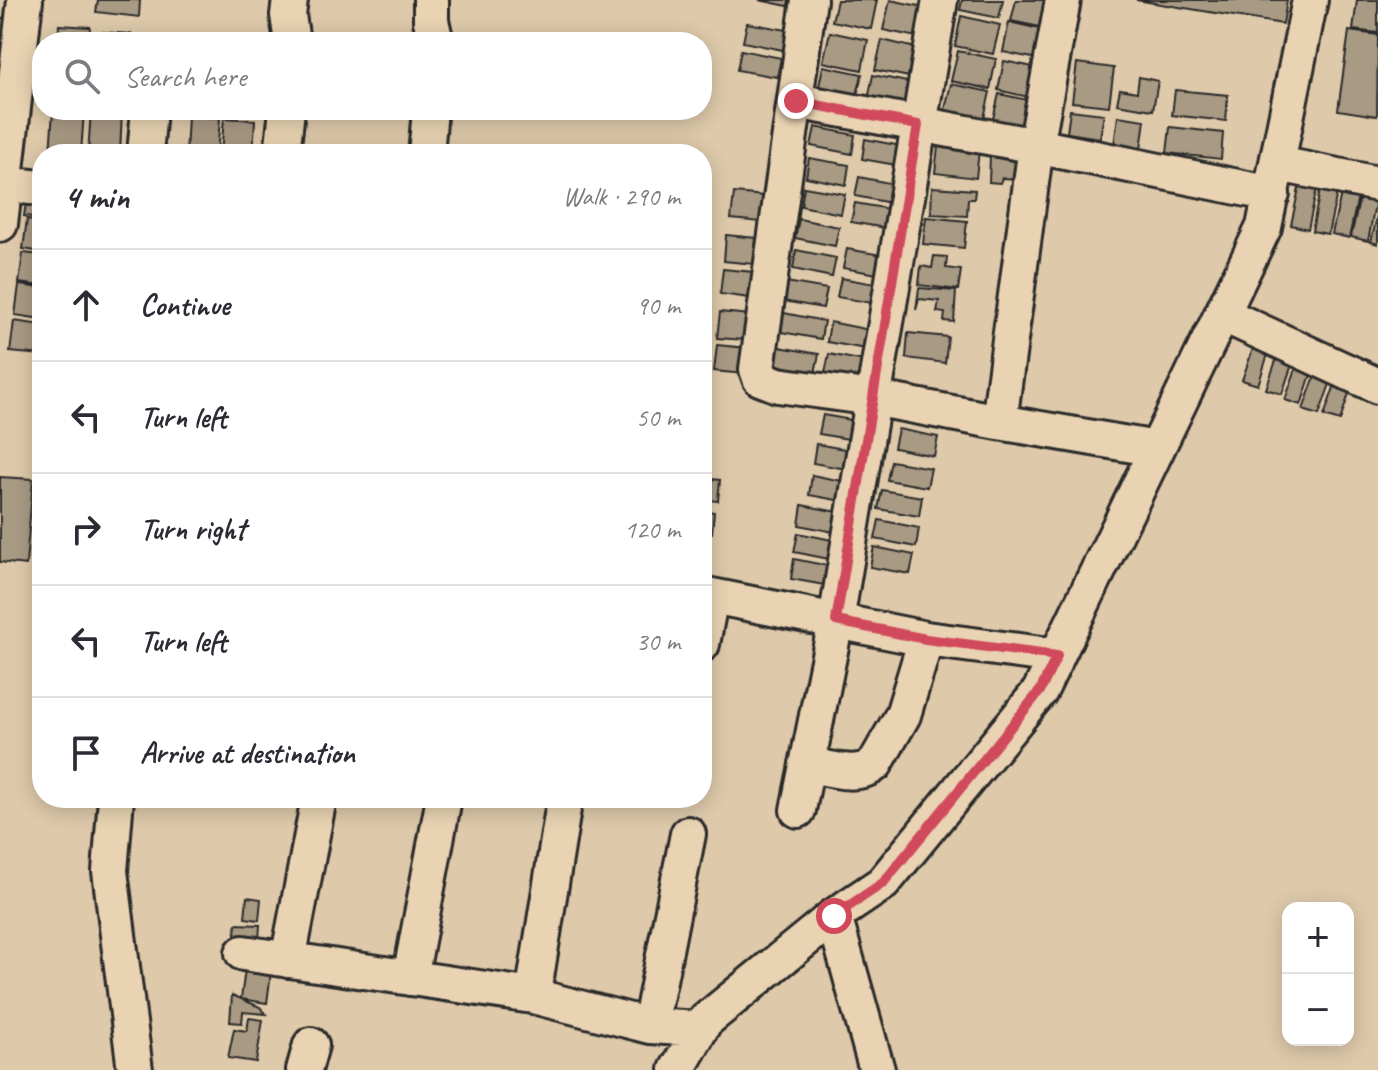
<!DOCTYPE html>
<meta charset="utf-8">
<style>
:root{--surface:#fff;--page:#f7f7f7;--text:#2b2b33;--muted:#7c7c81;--line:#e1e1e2}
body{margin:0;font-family:Caveat,sans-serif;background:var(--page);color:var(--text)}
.controls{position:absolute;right:24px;bottom:24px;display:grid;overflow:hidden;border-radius:16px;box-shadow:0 4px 20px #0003}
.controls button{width:72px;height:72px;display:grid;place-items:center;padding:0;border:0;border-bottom:2px solid var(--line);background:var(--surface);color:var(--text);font:40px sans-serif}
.stop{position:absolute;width:24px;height:24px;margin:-18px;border:6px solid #d1495b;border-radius:50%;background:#fff}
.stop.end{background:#d1495b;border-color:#fff;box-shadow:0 2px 8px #0008}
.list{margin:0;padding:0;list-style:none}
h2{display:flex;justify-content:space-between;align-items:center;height:104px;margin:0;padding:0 32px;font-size:34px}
h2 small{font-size:26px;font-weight:400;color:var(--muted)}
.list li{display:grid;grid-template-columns:52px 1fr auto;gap:24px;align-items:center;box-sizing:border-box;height:112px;padding:0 32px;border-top:2px solid var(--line)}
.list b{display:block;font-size:30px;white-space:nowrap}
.list em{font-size:26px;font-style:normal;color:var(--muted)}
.icon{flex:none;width:44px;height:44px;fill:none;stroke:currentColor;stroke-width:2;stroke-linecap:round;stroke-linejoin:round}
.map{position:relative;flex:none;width:1378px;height:1070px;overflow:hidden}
.search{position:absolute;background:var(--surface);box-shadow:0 4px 20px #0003;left:32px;top:32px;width:680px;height:88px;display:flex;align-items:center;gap:20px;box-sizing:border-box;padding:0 28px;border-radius:32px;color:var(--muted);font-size:30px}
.panel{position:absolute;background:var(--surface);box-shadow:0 4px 20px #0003;left:32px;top:144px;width:680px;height:664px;border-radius:32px}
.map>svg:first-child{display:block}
</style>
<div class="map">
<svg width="1378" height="1070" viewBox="0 0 1378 1070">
<rect width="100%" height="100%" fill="#dec9aa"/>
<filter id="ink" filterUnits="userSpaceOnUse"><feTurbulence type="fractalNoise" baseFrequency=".0125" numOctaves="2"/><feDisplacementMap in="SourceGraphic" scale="16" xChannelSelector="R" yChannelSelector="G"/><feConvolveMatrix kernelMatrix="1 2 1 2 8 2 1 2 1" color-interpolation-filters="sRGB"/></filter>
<g filter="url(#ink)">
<path fill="#a99a84" stroke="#2b2b2b" stroke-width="2" d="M98 0H140L139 17 96 12Z
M759 0H789L788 6Z
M837 0H877L871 29 832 21Z
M890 0 929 8 922 38 883 30Z
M962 0H1003L999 18 960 10Z
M1016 0H1056L1050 29 1011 21Z
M1136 0H1287L1283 24Z
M1357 0H1378V33L1353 30Z
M961 16 1000 25 993 54 955 46Z
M0 18 17 20 0 78Z
M1009 22 1048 31 1042 60 1003 52Z
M747 23 787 30 783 50 743 42Z
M59 25 90 27 89 42H58Z
M1349 31 1378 35 1377 116 1338 110Z
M100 32 131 34 130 42H99Z
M830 32 868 40 862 70 823 62Z
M882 40 920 49 914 78 875 70Z
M741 50 781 58 777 77 737 70Z
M958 51 996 59 990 89 951 81Z
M1004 61 1043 69 1037 99 998 90Z
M1077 63 1114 68 1109 106 1072 102Z
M823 66 862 74 855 104 817 96Z
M873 75 912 83 906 113 867 104Z
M1139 77 1158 81 1153 110 1117 104 1120 89 1137 92Z
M951 84 990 92 983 122 944 113Z
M1175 90 1228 95 1226 121 1172 115Z
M999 94 1037 102 1031 132 992 123Z
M53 110H84L81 154H50Z
M91 110H122L120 154H88Z
M1070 110 1104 114 1100 138 1067 133Z
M188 116 220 118 217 154H186Z
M1118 116 1145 120 1141 149 1114 145Z
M224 118 255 120 253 154H221Z
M815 127 855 135 852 154 811 146Z
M1170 127 1223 133 1221 159 1167 153Z
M865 139 906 147 902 166 862 159Z
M938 146 979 150 976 178 935 173Z
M990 156 1018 157 1017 179 1002 178 1000 183 989 182Z
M809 158 849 165 846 185 806 177Z
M859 177 899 185 896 204 855 196Z
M1301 179 1318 183 1308 229 1291 225Z
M1321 185 1338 188 1328 234 1312 231Z
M804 187 845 194 841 214 801 206Z
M932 187 975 190 974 199H968L967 216 931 214Z
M1342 189 1359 192 1349 238 1332 234Z
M28 190 42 192V218L24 216Z
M1361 192 1377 195 1368 241 1351 237Z
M734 193 764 196 761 222 731 219Z
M855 203 895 210 891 229 851 222Z
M1378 212V244L1371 242Z
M926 217 967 221 964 248 923 244Z
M27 219 42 221V252L23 249Z
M799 219 839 227 835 246 795 238Z
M726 235 756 238 754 264 724 261Z
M847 249 887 256 883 275 843 268Z
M796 250 836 258 832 277 793 269Z
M23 253 42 255V286L19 283Z
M934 256 947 257 946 268 961 270 958 290 919 285 921 266 932 268Z
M723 269 753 272 750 298 720 294Z
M841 278 881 285 878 304 837 297Z
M786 282 827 289 823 308 783 301Z
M19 285 42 288V319L15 315Z
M919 288 956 291 954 322 944 321 945 313 937 312 939 301 919 299 916 310Z
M720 312 750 315 747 340 717 338Z
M784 313 824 321 821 339 781 332Z
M14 321 42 325V355L10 352Z
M830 322 870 330 866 349 827 342Z
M908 333 948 337 945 363 906 358Z
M1255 343 1270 348 1258 385 1242 380Z
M717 345 747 348 744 374 714 371Z
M779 347 819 354 815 373 775 366Z
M1279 352 1294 358 1282 394 1266 389Z
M829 354 869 362 865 381 825 373Z
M1298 363 1313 368 1301 405 1285 400Z
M1316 373 1332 378 1319 415 1303 410Z
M1337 379 1352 384 1340 421 1324 416Z
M823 415 863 422 860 441 819 434Z
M898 429 938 437 934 456 894 448Z
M816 444 856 451 852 470 813 463Z
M891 461 931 468 927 487 887 480Z
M812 475 852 483 848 502 809 495Z
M0 477 33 479 26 565 0 562Z
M702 478 720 480 718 501 707 500 706 507 702 506Z
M882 490 922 497 919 516 878 509Z
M802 505 842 513 839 533 799 525Z
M702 510 714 512 712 533 702 532Z
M879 520 919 528 916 547 875 539Z
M798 533 837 541 834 560 794 552Z
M702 546 709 547 705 566 702 565Z
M874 547 914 555 910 574 870 567Z
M794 559 834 567 830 586 791 579Z
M247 897 261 899 259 920 245 918Z
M236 924 260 925 259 939 235 938Z
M272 965 267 1003 241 999 245 969Z
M232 995 260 1007 266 1014 243 1012 242 1023 230 1022Z
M249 1018 263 1020 256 1062 228 1058 234 1029 247 1031Z"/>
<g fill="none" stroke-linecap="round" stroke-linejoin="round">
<g stroke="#2b2b2b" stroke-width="40">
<path id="minor" d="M290 0 288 15 292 42
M431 0V21L436 42
M809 0 757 369 760 378 778 385 873 398 999 422 1157 449
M796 101 1036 146 1272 194
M145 154 149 110
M282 154 287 110
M426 154 430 110
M1278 164 1378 184
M0 184 42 188
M0 224 25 0
M1222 314 1378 386
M999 422 1036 146 1063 0
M702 594 926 639 1057 656
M702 644 711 596
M807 764C828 768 857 779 875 764L903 715 926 639
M116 798 110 871 135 1070
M798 810 836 621 940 0
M834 916 877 1070
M243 953 533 996 650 1026 699 1029
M288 960 319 798
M410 978 444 798
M533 996 563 809
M650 1026 688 834
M304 1070 311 1045
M677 1070 705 1021 834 916 883 883 1040 691 1264 227 1310 0"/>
</g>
<use href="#minor" stroke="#e9d3b2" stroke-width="34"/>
</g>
</g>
<g fill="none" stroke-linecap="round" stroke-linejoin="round" filter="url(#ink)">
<path stroke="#d1495b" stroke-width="10" d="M796 101 918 125 836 621 926 639 1057 656 1040 691 883 883 834 916"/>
</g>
</svg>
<div class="controls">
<button>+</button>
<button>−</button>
</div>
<div class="stop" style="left:834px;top:916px"></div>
<div class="stop end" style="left:796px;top:101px"></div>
<div class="search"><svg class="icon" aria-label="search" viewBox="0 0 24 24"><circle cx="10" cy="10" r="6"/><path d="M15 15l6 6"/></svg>Search here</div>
<section class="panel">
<h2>4 min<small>Walk · 290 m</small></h2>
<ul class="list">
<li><svg class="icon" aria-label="ahead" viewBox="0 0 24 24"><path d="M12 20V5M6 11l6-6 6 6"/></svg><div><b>Continue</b></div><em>90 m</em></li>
<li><svg class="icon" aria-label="left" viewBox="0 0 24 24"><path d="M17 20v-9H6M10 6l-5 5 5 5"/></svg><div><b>Turn left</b></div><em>50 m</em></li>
<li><svg class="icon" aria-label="right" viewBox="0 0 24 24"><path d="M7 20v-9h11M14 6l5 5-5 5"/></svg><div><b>Turn right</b></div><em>120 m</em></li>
<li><svg class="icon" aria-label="left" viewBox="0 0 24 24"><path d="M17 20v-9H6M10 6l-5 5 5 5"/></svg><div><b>Turn left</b></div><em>30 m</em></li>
<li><svg class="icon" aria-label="arrive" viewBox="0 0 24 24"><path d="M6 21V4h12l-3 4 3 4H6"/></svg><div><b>Arrive at destination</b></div></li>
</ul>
</section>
</div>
